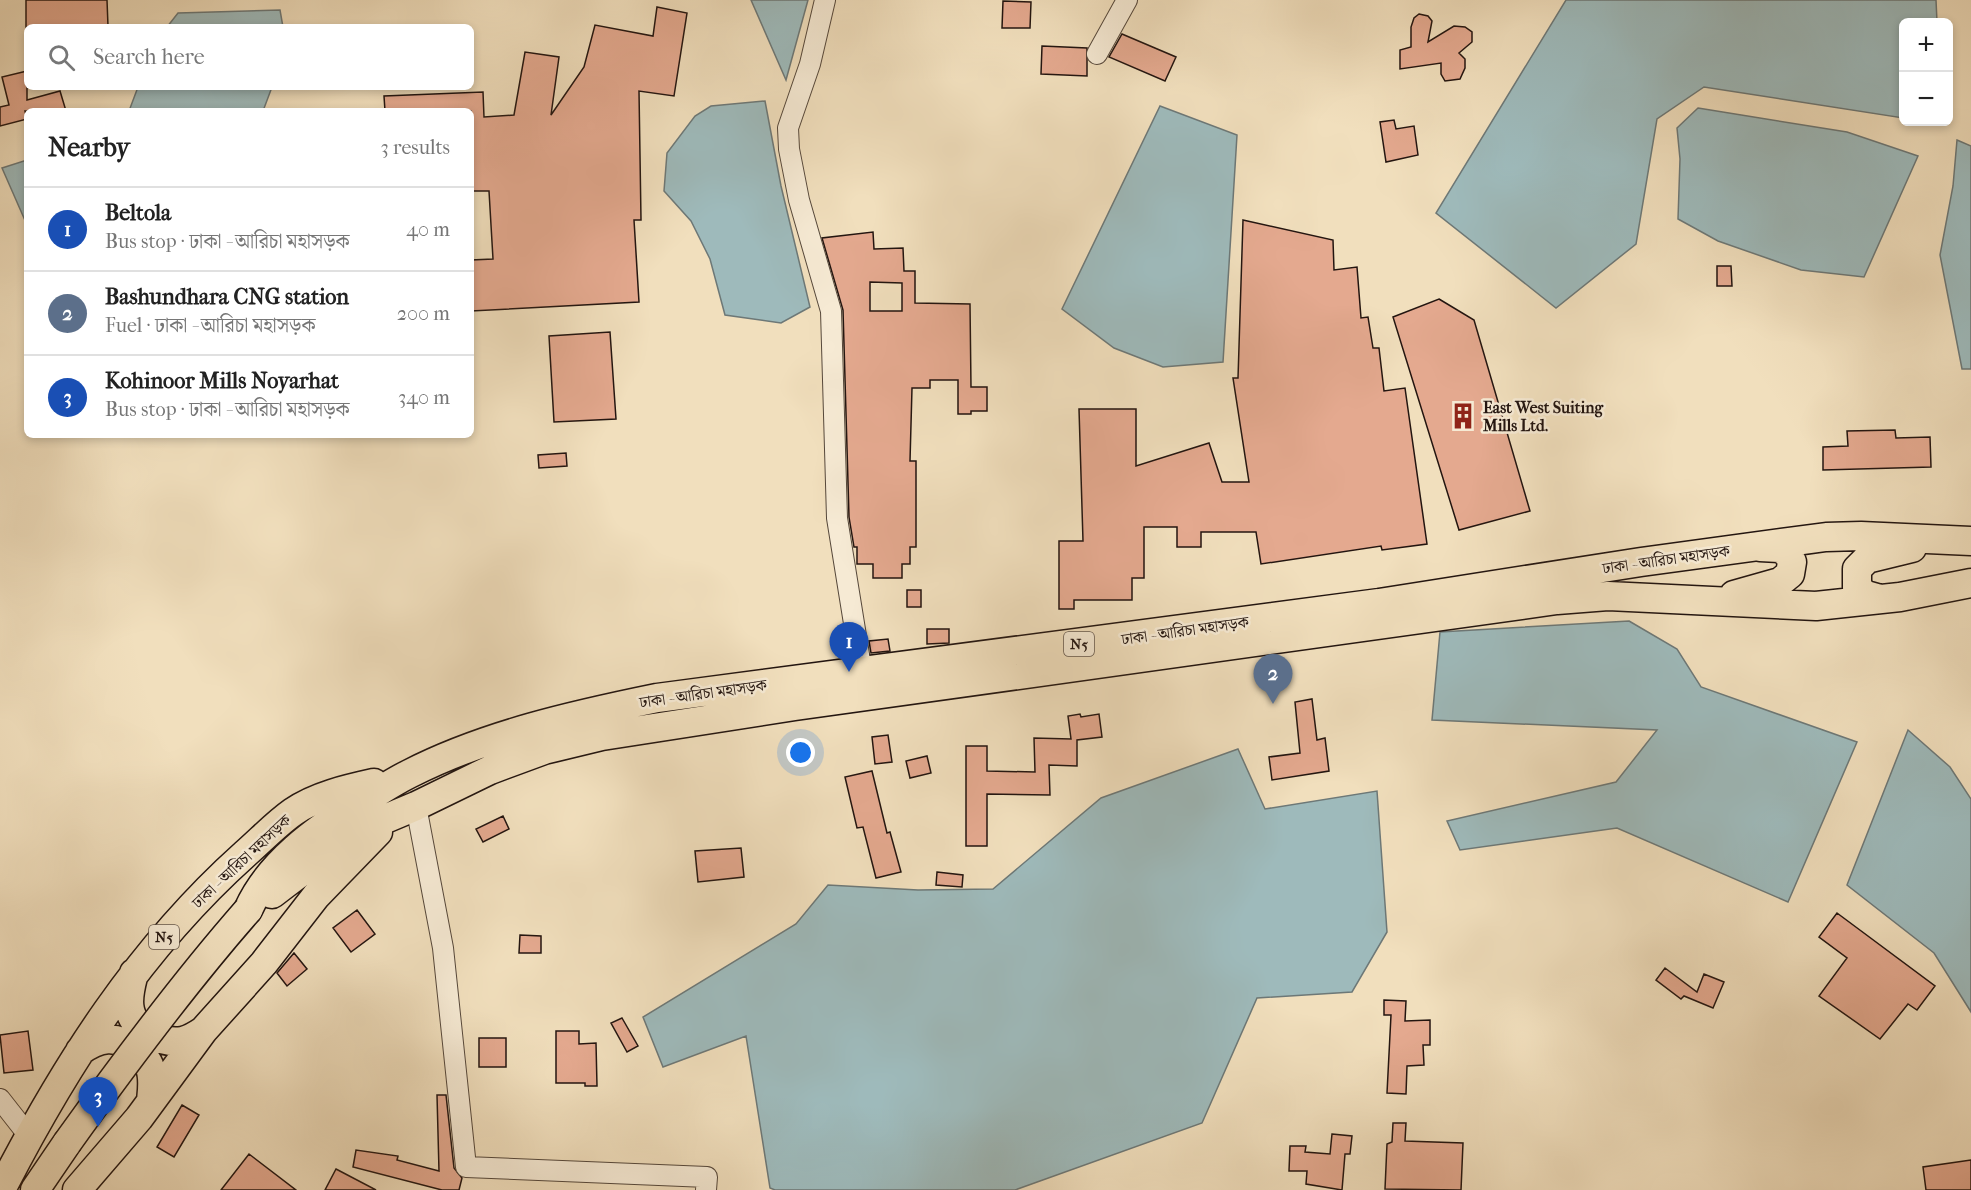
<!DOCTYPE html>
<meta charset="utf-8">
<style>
:root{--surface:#fff;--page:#f2f2f2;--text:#222;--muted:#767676;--line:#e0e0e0;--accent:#db2777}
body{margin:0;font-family:"IM FELL French Canon","Noto Serif Bengali",serif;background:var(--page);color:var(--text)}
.controls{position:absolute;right:18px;top:18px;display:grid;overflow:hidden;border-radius:9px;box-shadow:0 3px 9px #0003}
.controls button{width:54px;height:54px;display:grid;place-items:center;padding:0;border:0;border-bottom:2px solid var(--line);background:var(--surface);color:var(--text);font:30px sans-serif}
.you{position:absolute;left:801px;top:753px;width:21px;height:21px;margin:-15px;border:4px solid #fff;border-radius:50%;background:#1a73e8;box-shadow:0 0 0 9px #1a73e833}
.badge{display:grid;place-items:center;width:39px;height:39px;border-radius:50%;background:var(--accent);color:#fff;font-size:20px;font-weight:700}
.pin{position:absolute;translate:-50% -50px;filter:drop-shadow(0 2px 3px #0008)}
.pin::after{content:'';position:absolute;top:32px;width:21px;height:18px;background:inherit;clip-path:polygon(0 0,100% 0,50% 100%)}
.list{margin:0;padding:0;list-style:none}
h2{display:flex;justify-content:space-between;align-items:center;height:78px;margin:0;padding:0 24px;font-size:26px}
h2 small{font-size:20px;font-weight:400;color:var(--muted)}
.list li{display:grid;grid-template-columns:39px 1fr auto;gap:18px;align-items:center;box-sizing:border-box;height:84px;padding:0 24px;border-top:2px solid var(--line)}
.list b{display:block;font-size:22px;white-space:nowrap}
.list p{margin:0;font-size:20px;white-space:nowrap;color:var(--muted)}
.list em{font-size:20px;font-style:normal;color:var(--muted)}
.icon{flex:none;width:33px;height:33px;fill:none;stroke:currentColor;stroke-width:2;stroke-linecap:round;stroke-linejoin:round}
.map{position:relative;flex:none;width:1971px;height:1190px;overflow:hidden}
.search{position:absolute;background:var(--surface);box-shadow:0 3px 9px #0003;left:24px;top:24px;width:450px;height:66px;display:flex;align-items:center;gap:15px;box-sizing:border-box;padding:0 21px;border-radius:9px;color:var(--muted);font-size:22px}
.panel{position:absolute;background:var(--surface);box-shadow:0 3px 9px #0003;left:24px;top:108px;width:450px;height:330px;border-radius:9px}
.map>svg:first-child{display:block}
</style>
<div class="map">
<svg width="1971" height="1190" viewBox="0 0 1971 1190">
<rect width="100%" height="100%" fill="#f1dfbd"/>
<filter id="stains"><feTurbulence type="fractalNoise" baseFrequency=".00333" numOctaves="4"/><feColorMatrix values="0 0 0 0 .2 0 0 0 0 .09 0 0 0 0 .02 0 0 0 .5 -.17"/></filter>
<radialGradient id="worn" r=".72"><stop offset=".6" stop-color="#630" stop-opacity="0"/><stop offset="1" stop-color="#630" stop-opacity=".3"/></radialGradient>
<path fill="#9ebabb" stroke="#6d7877" stroke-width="1.5" d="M751 0H808L786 80Z
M1566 0H1936L1937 22H1904L1903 118 1704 87 1657 119 1636 244 1556 308 1436 213Z
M280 10 283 27H167L178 13Z
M138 87H272L263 111H129Z
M765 101 781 186 810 307 781 323 725 315 710 259 691 221 664 191 667 153 695 116 711 106Z
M1160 106 1237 135 1223 362 1163 367 1114 348 1062 309Z
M1698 108 1847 132 1918 156 1864 277 1801 270 1718 241 1678 219 1680 159 1677 128Z
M1957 140 1971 146V369H1962L1940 255 1953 186Z
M27 160V225L2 168Z
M1629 621 1677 649 1701 687 1857 742 1788 902 1617 828 1460 850 1447 821 1616 782 1657 730 1432 720 1440 632Z
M1908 730 1950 767 1971 799V1012L1934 953 1847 885Z
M1238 749 1265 809 1377 791 1387 932 1352 992 1257 998 1202 1123 1015 1190H775L770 1188 746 1036 663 1067 643 1017 796 924 828 885 918 890 993 889 1101 798Z"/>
<path fill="#e4a98f" stroke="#231510" stroke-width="1.5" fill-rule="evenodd" d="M26 0H107L108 26 26 27Z
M1003 1 1031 2 1030 28H1002Z
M657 7 687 13 674 96 639 91 641 220H634L639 302 471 311V260L493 259 489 191H471V111H385L384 96 483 92 484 117 514 115 525 52 559 57 551 115 584 67 595 25 653 36Z
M1419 14 1428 16 1432 21 1428 42 1454 26 1465 27 1472 32V42L1459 53 1465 59V68L1460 79 1445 81 1441 74V63L1400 69V50L1411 47V27L1414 18Z
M1122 34 1176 57 1165 81 1109 57Z
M1042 46 1087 48V76L1041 74Z
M27 71V100L60 91 66 111H25L27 119 0 126V107L9 105 2 77Z
M1394 120 1396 129 1414 126 1418 155 1386 162 1380 122Z
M1243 220 1333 240 1334 270 1357 267 1361 318 1368 317 1373 348H1379L1384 391 1405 388 1427 544 1382 550 1381 546 1261 564 1256 532H1201V547H1177V527H1144V578H1132V600H1074V609H1059V541H1083L1079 409H1136V466L1209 443 1222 482H1249L1233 378H1238Z
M873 232 874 249 903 248 904 271H915V303L970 304 971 387H987V411H971V414H958V380H930V388H912L910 461H916V547H910V564H902V578H873V564H857V547H854L849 517 843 310 822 238ZM870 282 902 283V311H870Z
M1717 266H1731L1732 286H1717Z
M1439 299 1474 320 1530 511 1459 530 1393 317Z
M610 332 616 419 554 422 549 336Z
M1895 430 1896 438 1930 437 1931 467 1823 470V447L1848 446 1847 431Z
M566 453 567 466 539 468 538 455Z
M907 590H921V607H907Z
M927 629H949V643L927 644Z
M888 639 890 651 871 653 869 641Z
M1312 699 1317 740 1325 738 1329 771 1272 780 1269 757 1300 753 1295 702Z
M1080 714 1081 717 1099 714 1102 737 1077 740V766L1049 765 1050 795 987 794V846H966V746H987V771L1035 772 1034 738 1071 739 1068 716Z
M888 735 892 762 875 764 872 737Z
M927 756 931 773 910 778 906 761Z
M872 771 887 833 890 832 901 872 876 878 863 827 857 828 845 777Z
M503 816 509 829 483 842 476 829Z
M741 848 744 877 698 882 695 851Z
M937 872 963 875 962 887 936 885Z
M357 910 375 934 351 952 333 928Z
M1837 913 1935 986 1917 1010 1908 1004 1880 1039 1819 996 1847 958 1819 937Z
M520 935 541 936V953H519Z
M294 953 307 969 287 986 277 973Z
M1665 968 1697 992 1704 974 1724 982 1713 1008 1684 996 1681 999 1656 980Z
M1384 1000 1406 1001 1405 1021 1430 1020V1045H1423L1424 1065 1407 1066 1406 1094 1387 1093 1391 1015H1384Z
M622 1018 638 1046 627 1052 611 1023Z
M28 1031 33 1070 4 1073 0 1035Z
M556 1031H579V1044L596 1043 597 1086H585V1083H556Z
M479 1038H506V1067H479Z
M437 1095H446L454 1168 462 1178 459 1190H442L353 1167 356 1150 398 1156 397 1160 439 1171Z
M182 1105 199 1115 174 1157 157 1147Z
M1393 1123H1406L1405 1141 1463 1143 1461 1190 1385 1189 1387 1144 1392 1142Z
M1332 1134 1352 1136 1350 1154H1345L1342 1190 1306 1184 1307 1171H1289L1290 1146H1306L1305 1152 1330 1154Z
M249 1154 296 1190H221Z
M1971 1160V1190H1926L1923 1167Z
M336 1169 376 1190H325Z"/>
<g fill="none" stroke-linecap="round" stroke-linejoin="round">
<g stroke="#56483b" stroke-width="22">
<path id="minor" d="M825 0 810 64 788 128 789 149 799 200 831 311 837 518 862 673
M1097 54 1127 0
M416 806 443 948 466 1167 707 1177 706 1190
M0 1099 29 1136"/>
</g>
<g stroke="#231510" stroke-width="31">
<path id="highway" d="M1734 595 1780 582 1790 574 1792 562 1788 553 1779 548 1760 547
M1880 599 1866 595 1857 588V569L1867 559 1912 548
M272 894 352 833 416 806 490 770 544 750 602 736 795 706 1557 600 1608 596 1816 606 1900 597 1971 583
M248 910C269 863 315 830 358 804 375 794 391 783 409 774 485 735 574 715 657 698L1379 603 1641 562 1826 537 1861 536 1971 541
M134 973C131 985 127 998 130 1010 134 1030 163 1044 182 1041 189 1040 197 1035 203 1031
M80 1051C99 1037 116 1034 136 1050 142 1055 148 1060 150 1068 154 1079 152 1090 151 1101
M1 1190C65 1065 140 948 245 854 261 840 276 824 293 812 316 796 347 789 374 783
M35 1190 67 1143
M77 1190 139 1118 203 1031 264 963 316 896 378 832"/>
</g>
<use href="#minor" stroke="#f6ead4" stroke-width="20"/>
<use href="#highway" stroke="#f1dfbd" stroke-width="28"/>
<g stroke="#231510" stroke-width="31" stroke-linecap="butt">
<path id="highway-bridge" d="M67 1143C125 1062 183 984 248 910"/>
</g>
<use href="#highway-bridge" stroke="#f1dfbd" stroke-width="28"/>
</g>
<defs>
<g id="building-bare" transform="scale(2.07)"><path d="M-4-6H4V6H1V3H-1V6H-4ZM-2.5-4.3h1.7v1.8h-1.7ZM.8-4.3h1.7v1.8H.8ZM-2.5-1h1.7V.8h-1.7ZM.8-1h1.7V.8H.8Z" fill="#8f2418" stroke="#f6ead4" stroke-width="2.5" paint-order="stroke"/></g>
</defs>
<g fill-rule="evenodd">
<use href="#building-bare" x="1463" y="416"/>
</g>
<g text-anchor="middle" stroke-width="5" stroke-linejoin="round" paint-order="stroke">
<g fill="#f6ead4" stroke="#62554b" stroke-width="1.5">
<rect x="1064" y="632" width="30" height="24" rx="4.5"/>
<rect x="149" y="925" width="30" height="24" rx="4.5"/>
</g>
<g font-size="15" font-weight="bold" fill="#231510">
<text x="1079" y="649">N5</text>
<text x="164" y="942">N5</text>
</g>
<g font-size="16" font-weight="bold" fill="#231510" stroke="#f6ead4" text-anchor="start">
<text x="1483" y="413">East West Suiting<tspan x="1483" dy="18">Mills Ltd.</tspan></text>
</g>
<g font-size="16" fill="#231510" stroke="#f6ead4">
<text transform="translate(1666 559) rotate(-8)" y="6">ঢাকা - আরিচা মহাসড়ক</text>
<text transform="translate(1185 630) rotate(-8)" y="6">ঢাকা - আরিচা মহাসড়ক</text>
<text transform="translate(703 693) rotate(-8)" y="6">ঢাকা - আরিচা মহাসড়ক</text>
<text transform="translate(241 861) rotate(-43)" y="6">ঢাকা - আরিচা মহাসড়ক</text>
</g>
</g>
<rect width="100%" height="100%" filter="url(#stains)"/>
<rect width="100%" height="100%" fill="url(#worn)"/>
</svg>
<div class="controls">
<button>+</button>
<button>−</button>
</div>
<div class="you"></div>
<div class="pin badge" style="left:849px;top:672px;background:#1a4fb4">1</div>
<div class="pin badge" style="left:1273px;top:704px;background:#5c6f8a">2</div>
<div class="pin badge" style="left:98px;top:1127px;background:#1a4fb4">3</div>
<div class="search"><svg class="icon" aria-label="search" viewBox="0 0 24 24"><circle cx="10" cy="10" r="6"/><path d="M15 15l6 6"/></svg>Search here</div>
<section class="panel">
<h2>Nearby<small>3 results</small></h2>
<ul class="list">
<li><span class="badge" style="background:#1a4fb4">1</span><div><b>Beltola</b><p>Bus stop · ঢাকা - আরিচা মহাসড়ক</p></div><em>40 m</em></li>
<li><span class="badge" style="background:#5c6f8a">2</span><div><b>Bashundhara CNG station</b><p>Fuel · ঢাকা - আরিচা মহাসড়ক</p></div><em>200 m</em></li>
<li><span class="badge" style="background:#1a4fb4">3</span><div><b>Kohinoor Mills Noyarhat</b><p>Bus stop · ঢাকা - আরিচা মহাসড়ক</p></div><em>340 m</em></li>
</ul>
</section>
</div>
